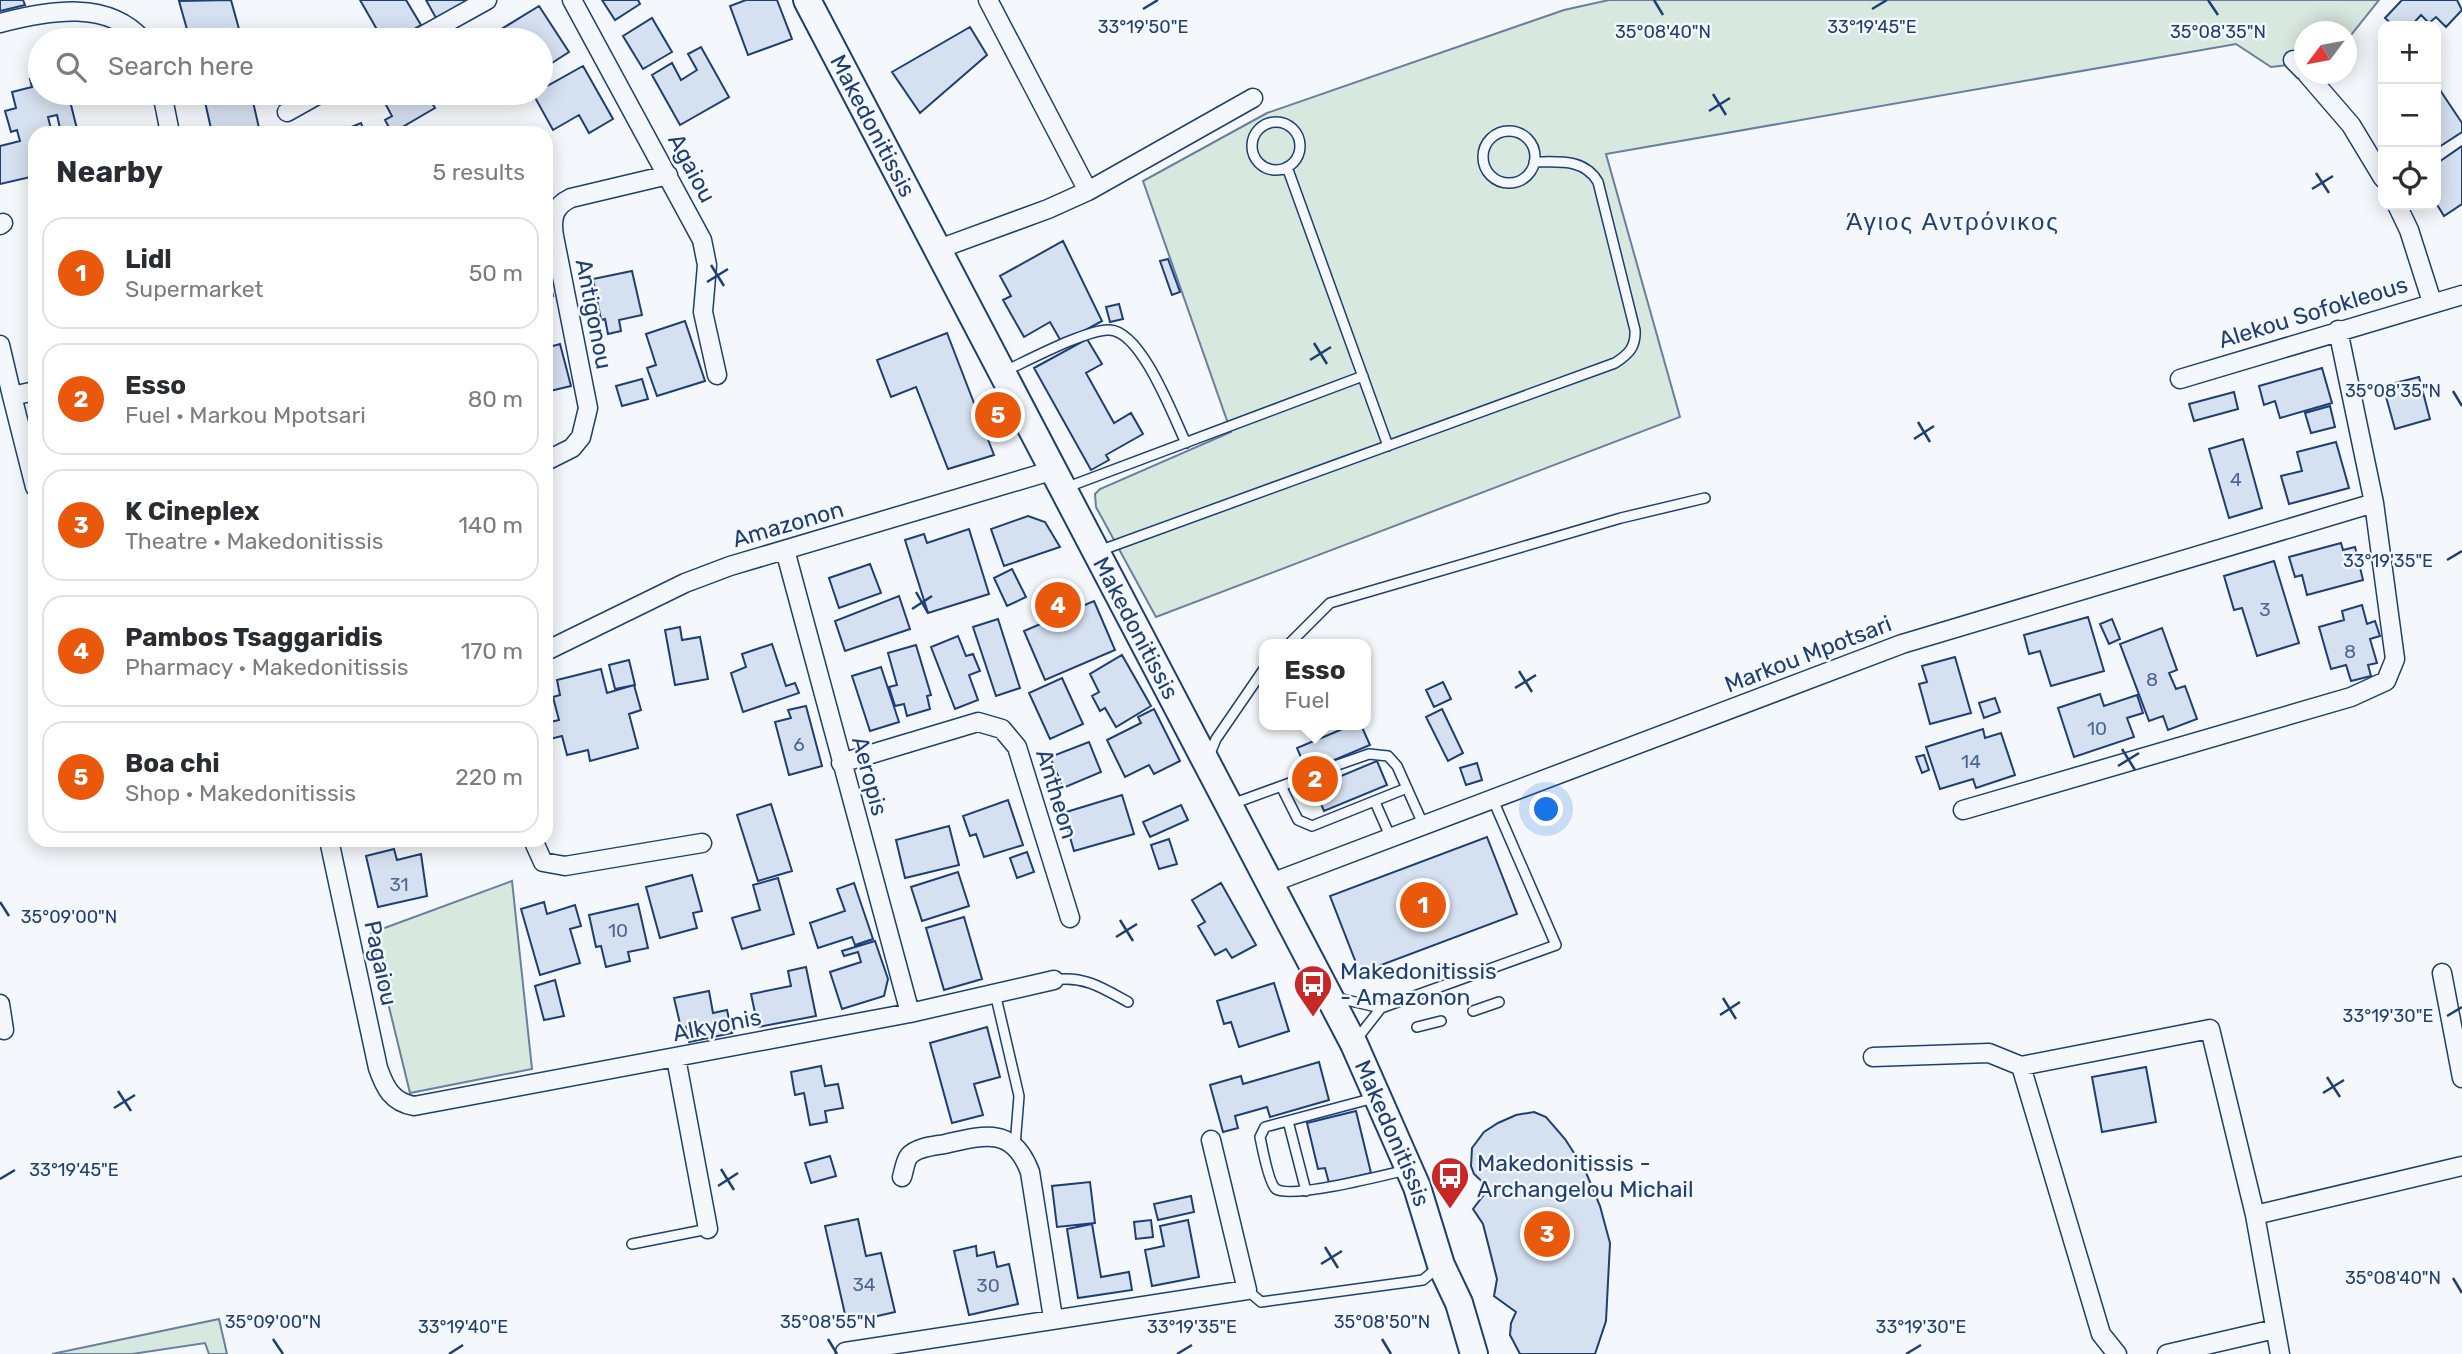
<!DOCTYPE html>
<meta charset="utf-8">
<style>
:root{--surface:#fff;--page:#f7f7f7;--text:#2b2b33;--muted:#7c7c81;--line:#e1e1e2;--accent:#ea580c}
body{margin:0;font-family:Rubik,sans-serif;background:var(--page);color:var(--text)}
.controls{position:absolute;right:21px;top:21px;display:grid;overflow:hidden;border-radius:14px;box-shadow:0 4px 18px #0003}
.controls button{width:63px;height:63px;display:grid;place-items:center;padding:0;border:0;border-bottom:2px solid var(--line);background:var(--surface);color:var(--text);font:35px sans-serif}
.compass{position:absolute;left:2294px;top:21px;width:63px;height:63px;border-radius:50%;background:var(--surface);box-shadow:0 4px 18px #0003;rotate:238deg}
.you{position:absolute;left:1547px;top:810px;width:24px;height:24px;margin:-18px;border:5px solid #fff;border-radius:50%;background:#1a73e8;box-shadow:0 0 0 10px #1a73e833}
.badge{display:grid;place-items:center;width:46px;height:46px;border-radius:50%;background:var(--accent);color:#fff;font-size:23px;font-weight:700}
.pin{position:absolute;translate:-50% -50%;border:4px solid #fff;box-shadow:0 2px 7px #0006}
.popup{position:absolute;left:1259px;top:639px;width:112px;height:91px;box-sizing:border-box;display:grid;place-content:center;border-radius:14px;background:var(--surface);filter:drop-shadow(0 2px 5px #0005);font-size:23px;white-space:nowrap;color:var(--muted)}
.popup b{font-size:26px;color:var(--text)}
.popup::after{content:'';position:absolute;left:50%;top:100%;margin-left:-14px;border:14px solid transparent;border-top-color:var(--surface)}
.list{margin:0;padding:0;list-style:none}
h2{display:flex;justify-content:space-between;align-items:center;height:91px;margin:0;padding:0 28px;font-size:30px}
h2 small{font-size:23px;font-weight:400;color:var(--muted)}
.list li{display:grid;grid-template-columns:46px 1fr auto;gap:21px;align-items:center;box-sizing:border-box;height:112px;margin:0 14px 14px;padding:0 14px;border:2px solid var(--line);border-radius:21px}
.list b{display:block;font-size:26px;white-space:nowrap}
.list p{margin:0;font-size:23px;white-space:nowrap;color:var(--muted)}
.list em{font-size:23px;font-style:normal;color:var(--muted)}
.icon{flex:none;width:38px;height:38px;fill:none;stroke:currentColor;stroke-width:2;stroke-linecap:round;stroke-linejoin:round}
.map{position:relative;flex:none;width:2462px;height:1354px;overflow:hidden}
.search{position:absolute;background:var(--surface);box-shadow:0 4px 18px #0003;left:28px;top:28px;width:525px;height:77px;display:flex;align-items:center;gap:18px;box-sizing:border-box;padding:0 24px;border-radius:38px;color:var(--muted);font-size:26px}
.panel{position:absolute;background:var(--surface);box-shadow:0 4px 18px #0003;left:28px;top:126px;width:525px;height:721px;border-radius:21px}
.map>svg:first-child{display:block}
</style>
<div class="map">
<svg width="2462" height="1354" viewBox="0 0 2462 1354">
<rect width="100%" height="100%" fill="#f4f7fb"/>
<path fill="#d7e8df" stroke="#687fa3" stroke-width="2" d="M1609 0H2379L2347 40 2346 32H2304V63L2271 67 2236 44 1606 154 1680 417 1156 617 1096 507 1095 494 1100 489 1231 432 1143 181 1267 113 1564 10Z
M512 881 532 1069 410 1093 371 933Z
M219 1319 227 1354H209L205 1343 132 1354H52Z"/>
<path fill="#d5e0f0" stroke="#1d3f73" stroke-width="2" d="M0 0H23L25 5 0 11Z
M231 0 242 40H190L179 1Z
M360 0H406L421 25 395 40H383Z
M426 0H468L436 18Z
M602 0H638L640 4 615 20Z
M746 0H777L792 39 748 55 730 6Z
M2402 0H2457L2462 10 2446 27 2436 17 2429 23 2421 15 2411 26H2394L2385 18Z
M539 6 569 52 541 70V40H493L490 36Z
M652 18 672 52 643 69 623 36Z
M970 27 987 55 920 113 892 72Z
M701 47 729 97 680 125 652 75 672 63 681 80 697 70 688 54Z
M583 66 613 119 589 133 579 115 553 130 533 94Z
M40 76V93H68L78 133H61L57 115 48 117 52 133H35V176L0 184V146L20 141 17 130 11 132 5 111 16 108 12 92 32 87 30 79Z
M2436 84 2462 123V132L2436 149Z
M203 93H251L259 128 238 133H212Z
M402 93H426L435 108 392 133 385 120 392 116 385 103Z
M361 123 365 133H339L349 128Z
M2462 146V204L2444 216 2436 203V164Z
M1063 241 1102 321 1062 343 1050 322 1024 337 1003 300 1011 296 1000 276Z
M1168 259 1180 292 1172 295 1160 261Z
M546 262 553 296 546 298Z
M632 271 642 315 619 320 621 331 608 334 605 319 601 320 593 279Z
M1119 304 1123 319 1110 322 1106 307Z
M685 321 705 381 657 396 647 368 656 365 646 334Z
M947 333 994 455 948 469 916 387 891 397 877 360Z
M1087 339 1102 364 1086 373 1114 423 1131 413 1143 434 1106 455 1109 460 1091 470 1034 368Z
M560 344 571 386 546 392V348Z
M2322 368 2332 403 2280 418 2275 401 2264 405 2259 386Z
M2419 377 2430 419 2395 429 2383 386Z
M642 379 648 399 622 406 616 386Z
M2234 392 2238 409 2194 421 2189 404Z
M2330 406 2335 427 2311 433 2305 413Z
M2243 439 2262 508 2229 518 2209 449Z
M2336 442 2349 488 2289 504 2281 476 2302 471 2297 452Z
M1028 516 1045 522 1060 547 1004 566 991 529Z
M969 529 989 594 928 613 905 540 924 534 927 543Z
M2341 543 2343 550 2355 547 2363 580 2307 595 2302 575 2295 577 2289 557Z
M2274 561 2299 643 2257 656 2242 608 2234 610 2224 576Z
M870 564 881 593 839 608 829 578Z
M1012 569 1026 597 1007 606 994 578Z
M899 596 910 629 845 651 835 621Z
M1094 601 1115 650 1045 680 1024 631Z
M2362 605 2367 624 2375 621 2380 636 2370 639 2377 663 2368 665 2371 676 2351 681 2346 665 2331 669 2319 627 2344 620 2342 611Z
M2088 617 2104 671 2051 686 2040 651 2029 654 2024 635Z
M998 619 1020 688 996 696 973 627Z
M2112 619 2120 639 2109 644 2100 624Z
M680 627 682 640 700 637 708 679 675 685 665 630Z
M2162 628 2177 670 2169 673 2176 689 2185 686 2197 719 2168 730 2163 716 2149 721 2120 644Z
M958 636 966 656 973 654 980 671 969 675 978 700 955 709 931 647Z
M772 644 786 686 795 683 799 693 743 712 731 673 746 667 742 654Z
M916 645 931 695 927 696 930 709 907 716 904 704 895 706 889 687 897 685 888 653Z
M1122 655 1151 706 1116 727 1105 708 1100 711 1092 696 1099 692 1090 674Z
M1955 657 1971 713 1930 724 1919 684 1927 682 1922 666Z
M629 660 635 685 615 689 609 665Z
M881 667 899 722 870 731 852 676Z
M601 669 607 693 634 685 641 710 629 714 638 748 590 761 588 750 567 755 562 736 546 740V723L559 720 553 697 560 695 557 680Z
M1062 678 1083 724 1050 739 1029 693Z
M1443 682 1451 699 1434 707 1426 690Z
M2100 694 2104 706 2137 695 2143 713 2127 718 2134 737 2074 757 2058 708Z
M1995 698 2000 712 1984 718 1979 703Z
M806 706 822 766 789 775 775 722 791 718 788 710Z
M1154 709 1180 761 1154 774 1149 765 1125 777 1107 740 1141 723 1138 717Z
M1442 709 1463 753 1448 761 1426 717Z
M1352 725H1361L1370 745 1327 763 1334 779 1377 761 1387 785 1324 811 1297 748Z
M1983 729 1985 738 2001 733 2015 775 1976 788 1973 779 1940 789 1926 747Z
M1089 742 1101 772 1063 788 1050 757Z
M1924 755 1929 770 1922 773 1916 757Z
M1477 763 1482 780 1466 785 1460 768Z
M1122 795 1134 834 1074 851 1063 813Z
M1008 800 1023 845 984 857 976 834 970 836 963 816Z
M771 804 792 871 758 881 737 815Z
M1181 805 1188 820 1150 837 1143 822Z
M949 826 959 865 905 878 896 840Z
M1487 837 1517 914 1360 973 1330 896Z
M1169 839 1177 864 1159 869 1151 845Z
M394 849 397 860 421 854 427 896 378 907 366 856Z
M1027 852 1034 872 1017 878 1010 858Z
M958 872 969 906 922 921 911 887Z
M692 875 702 911 693 913 697 928 660 938 646 887Z
M778 878 794 934 742 949 732 918 760 910 753 885Z
M854 883 873 939 855 945 852 937 818 948 810 923 845 911 837 889Z
M1221 883 1256 945 1232 958 1226 949 1215 955 1198 926 1205 922 1192 900Z
M544 902 547 914 575 905 581 926 570 929 580 963 540 975 521 909Z
M638 904 648 948 628 952 630 961 606 967 601 946 596 947 589 915Z
M964 917 982 979 944 990 926 928Z
M875 941 888 979 884 996 842 1009 830 972 861 962 858 952 844 956 842 951Z
M806 967 816 1016 758 1027 751 994 791 986 788 971Z
M555 980 564 1016 544 1020 535 986Z
M1274 983 1289 1031 1239 1047 1231 1022 1224 1024 1217 1001Z
M709 991 713 1013 727 1010 732 1033 689 1042 686 1027 681 1028 674 998Z
M987 1027 1000 1077 974 1084 983 1115 952 1123 930 1043Z
M1319 1062 1329 1100 1270 1117 1267 1107 1235 1116 1238 1128 1223 1132 1210 1085 1241 1076 1243 1084Z
M821 1066 825 1086 838 1084 843 1108 825 1111 827 1122 810 1125 804 1093 795 1095 791 1072Z
M2146 1067 2156 1122 2102 1132 2092 1077Z
M1356 1111 1371 1173 1329 1183 1325 1168 1318 1169 1307 1123Z
M1534 1112 1546 1117 1565 1139 1585 1170 1600 1206 1610 1243 1606 1321 1595 1354H1520L1510 1335 1511 1323 1516 1312 1494 1296 1497 1279 1483 1224 1473 1209 1489 1188 1474 1174 1471 1166 1472 1148 1484 1132 1498 1123 1516 1115Z
M830 1156 836 1176 811 1183 805 1163Z
M1090 1182 1095 1223 1057 1227 1052 1186Z
M1191 1196 1194 1212 1158 1220 1154 1204Z
M858 1219 866 1256 881 1253 895 1312 847 1323 825 1226Z
M1151 1220 1153 1237 1136 1239 1134 1222Z
M1188 1220 1199 1277 1152 1286 1145 1250 1164 1246 1160 1226Z
M1092 1224 1101 1277 1129 1272 1132 1290 1078 1298 1067 1229Z
M976 1246 977 1256 994 1252 997 1267 1009 1264 1018 1304 969 1315 954 1251Z"/>
<g fill="none" stroke-linecap="round" stroke-linejoin="round">
<g stroke="#1d3f73" stroke-width="12">
<path id="lane" d="M1252 146a24 24 0 1 1 48 0a24 24 0 1 1-48 0Z
M1483 157a26 26 0 1 1 52 0a26 26 0 1 1-52 0Z
M1287 167 1388 446
M1005 371C1027 361 1089 328 1110 330 1142 332 1173 416 1186 443
M1065 488 1363 376
M1099 551 1615 363C1629 354 1636 347 1635 330L1598 182C1584 158 1558 162 1534 162
M1289 644 1330 603 1621 518 1705 498
M1209 756 1216 739 1264 669
M1329 768 1369 754 1388 756 1397 766 1423 824
M1281 786 1298 820 1312 826 1407 788
M1375 802 1390 836
M1232 804 1309 776
M1054 980C1083 975 1103 988 1128 1002
M995 993 1019 1096 1015 1146
M1338 998 1381 1008 1556 945 1493 800
M1473 1011 1499 1002
M1417 1027 1441 1021
M1356 1040 1381 1008
M1374 1098 1265 1127 1260 1137C1262 1147 1269 1184 1276 1189 1291 1199 1385 1175 1406 1170
M1288 1121 1306 1191
M632 1244 708 1229
M1247 1290 1261 1302 1423 1280 1437 1268"/>
</g>
<g stroke="#1d3f73" stroke-width="21">
<path id="street" d="M572 0 702 240 707 265 703 312 717 375
M988 0 1088 191
M0 23C51 10 108 0 143 40
M415 40 487 0
M2293 60 2304 71
M2307 74 2351 125 2383 178
M162 93 170 133
M287 112 321 93
M2397 205 2409 230 2432 302
M0 225 3 223
M936 250 1048 209 1088 191 1253 98
M0 345 12 396
M2180 379 2462 295
M35 391 12 396 35 487
M546 461 572 448 581 437 588 408 554 236C551 218 554 206 571 198L668 175
M785 550 910 1013
M546 651 685 583 730 566 1054 470
M841 763 978 722 1002 729 1017 747 1070 918
M1963 810 2351 697 2386 681 2395 659 2374 503 2338 330
M329 840 378 1068C385 1088 392 1102 414 1106L910 1013 1054 980
M533 840 543 862 565 866 702 843
M1271 883 1902 644 2374 503
M2442 973 2462 1078
M0 1004 4 1030
M1873 1057 1989 1053 2021 1066 2210 1029 2255 1215 2280 1354
M676 1058 708 1229
M2021 1066 2101 1334 2117 1354
M902 1177C904 1171 905 1161 909 1156 917 1147 934 1146 945 1144 984 1135 1013 1126 1030 1172L1053 1318
M2255 1215 2462 1166
M845 1352 1247 1290 1211 1140
M2167 1354 2275 1329"/>
</g>
<g stroke="#1d3f73" stroke-width="30">
<g id="secondary">
<path id="s1" d="M807 0 1354 1044 1417 1187 1441 1265 1459 1303 1474 1354"/>
</g>
</g>
<use href="#lane" stroke="#f4f7fb" stroke-width="9"/>
<use href="#street" stroke="#f4f7fb" stroke-width="18"/>
<use href="#secondary" stroke="#f4f7fb" stroke-width="26"/>
</g>
<path fill="none" stroke="#1d3f73" stroke-width="2.5" d="M1654 0 1663 15M2208 0 2218 15M1143 9 1158 0M1872 9 1887 0M1713 94 1726 115M1709 111 1730 98M2316 173 2329 193M2312 189 2333 176M711 265 724 286M707 282 728 269M1314 343 1327 364M1310 360 1331 347M2453 391 2462 406M1918 422 1930 442M1914 439 1934 426M2447 560 2462 551M916 592 928 613M912 609 932 596M1519 671 1532 692M1515 688 1536 675M2122 749 2135 770M2118 766 2139 753M0 902 9 916M1120 920 1133 941M1116 937 1137 924M1723 998 1736 1019M1720 1015 1740 1002M2447 1016 2462 1007M2327 1077 2340 1097M118 1091 131 1111M2323 1093 2344 1080M114 1108 135 1095M721 1169 734 1190M0 1179 15 1170M718 1186 738 1173M1325 1247 1338 1268M1321 1264 1342 1251M2453 1278 2462 1293M273 1339 283 1354M828 1339 837 1354M1382 1339 1391 1354M449 1354 463 1345M1177 1354 1192 1345M1906 1354 1921 1345"/>
<defs>
<g id="bus-pin" transform="scale(2.0125)"><path d="M0 17L-7.5 6A9.5 9.5 0 1 1 7.5 6Z" fill="#c62828" stroke="#f4f7fb"/><path d="M-5-6H5V4H4V6H2V4H-2V6H-4V4H-5ZM-3.5-4V0h7V-4ZM-3.5 1.2v1.5H-2V1.2ZM2 1.2v1.5H3.5V1.2Z" fill="#fff"/></g>
</defs>
<g fill-rule="evenodd">
<use href="#bus-pin" x="1313" y="984"/>
<use href="#bus-pin" x="1450" y="1176"/>
</g>
<g text-anchor="middle" stroke-width="5" stroke-linejoin="round" paint-order="stroke">
<g font-size="19" fill="#4b6792">
<text x="2236" y="486">4</text>
<text x="2265" y="616">3</text>
<text x="2350" y="658">8</text>
<text x="2152" y="686">8</text>
<text x="2097" y="735">10</text>
<text x="799" y="751">6</text>
<text x="1971" y="768">14</text>
<text x="399" y="891">31</text>
<text x="618" y="937">10</text>
<text x="864" y="1291">34</text>
<text x="988" y="1292">30</text>
</g>
<g font-size="23" fill="#1d3f73" stroke="#f4f7fb">
<text dy="8" stroke="none"><textPath href="#s1" startOffset="142">Makedonitissis</textPath></text>
<text transform="translate(692 168) rotate(62)" y="8">Agaiou</text>
<text transform="translate(2313 312) rotate(-17)" y="8">Alekou Sofokleous</text>
<text transform="translate(594 314) rotate(79)" y="8">Antigonou</text>
<text transform="translate(788 524) rotate(-16)" y="8">Amazonon</text>
<text dy="8" stroke="none"><textPath href="#s1" startOffset="709">Makedonitissis</textPath></text>
<text transform="translate(1808 654) rotate(-21)" y="8">Markou Mpotsari</text>
<text transform="translate(870 776) rotate(75)" y="8">Aeropis</text>
<text transform="translate(1057 794) rotate(73)" y="8">Antheon</text>
<text transform="translate(381 963) rotate(78)" y="8">Pagaiou</text>
<text transform="translate(717 1025) rotate(-11)" y="8">Alkyonis</text>
<text dy="8" stroke="none"><textPath href="#s1" startOffset="1276">Makedonitissis</textPath></text>
</g>
<g font-size="23" fill="#1d3f73" stroke="#f4f7fb" text-anchor="start">
<text x="1340" y="979">Makedonitissis<tspan x="1340" dy="26">- Amazonon</tspan></text>
<text x="1477" y="1171">Makedonitissis -<tspan x="1477" dy="26">Archangelou Michail</tspan></text>
</g>
<g font-size="24" letter-spacing="2" fill="#1d3f73" stroke="#f4f7fb">
<text x="1953" y="230">Άγιος Αντρόνικος</text>
</g>
</g>
<g font-size="18" text-anchor="middle" fill="#1d3f73" stroke="#f4f7fb" stroke-width="5" stroke-linejoin="round" paint-order="stroke">
<text x="1872" y="33">33°19'45"E</text>
<text x="1143" y="33">33°19'50"E</text>
<text x="1663" y="38">35°08'40"N</text>
<text x="2218" y="38">35°08'35"N</text>
<text x="2393" y="397">35°08'35"N</text>
<text x="2388" y="567">33°19'35"E</text>
<text x="69" y="923">35°09'00"N</text>
<text x="2388" y="1022">33°19'30"E</text>
<text x="74" y="1176">33°19'45"E</text>
<text x="2393" y="1284">35°08'40"N</text>
<text x="273" y="1328">35°09'00"N</text>
<text x="828" y="1328">35°08'55"N</text>
<text x="1382" y="1328">35°08'50"N</text>
<text x="463" y="1333">33°19'40"E</text>
<text x="1192" y="1333">33°19'35"E</text>
<text x="1921" y="1333">33°19'30"E</text>
</g>
</svg>
<div class="controls">
<button>+</button>
<button>−</button>
<button><svg class="icon" aria-label="locate" viewBox="0 0 24 24"><circle cx="12" cy="12" r="6"/><path d="M12 2v4M12 18v4M2 12h4M18 12h4"/></svg></button>
</div>
<svg class="compass" viewBox="-18 -18 36 36"><path d="M0-13l5 13h-10z" fill="#e53935"/><path d="M0 13l5-13h-10z" fill="#7c7c81"/></svg>
<div class="you"></div>
<div class="pin badge" style="left:1423px;top:905px">1</div>
<div class="pin badge" style="left:1315px;top:779px">2</div>
<div class="popup"><b>Esso</b>Fuel</div>
<div class="pin badge" style="left:1547px;top:1234px">3</div>
<div class="pin badge" style="left:1058px;top:605px">4</div>
<div class="pin badge" style="left:998px;top:415px">5</div>
<div class="search"><svg class="icon" aria-label="search" viewBox="0 0 24 24"><circle cx="10" cy="10" r="6"/><path d="M15 15l6 6"/></svg>Search here</div>
<section class="panel">
<h2>Nearby<small>5 results</small></h2>
<ul class="list">
<li><span class="badge">1</span><div><b>Lidl</b><p>Supermarket</p></div><em>50 m</em></li>
<li><span class="badge">2</span><div><b>Esso</b><p>Fuel · Markou Mpotsari</p></div><em>80 m</em></li>
<li><span class="badge">3</span><div><b>K Cineplex</b><p>Theatre · Makedonitissis</p></div><em>140 m</em></li>
<li><span class="badge">4</span><div><b>Pambos Tsaggaridis</b><p>Pharmacy · Makedonitissis</p></div><em>170 m</em></li>
<li><span class="badge">5</span><div><b>Boa chi</b><p>Shop · Makedonitissis</p></div><em>220 m</em></li>
</ul>
</section>
</div>
